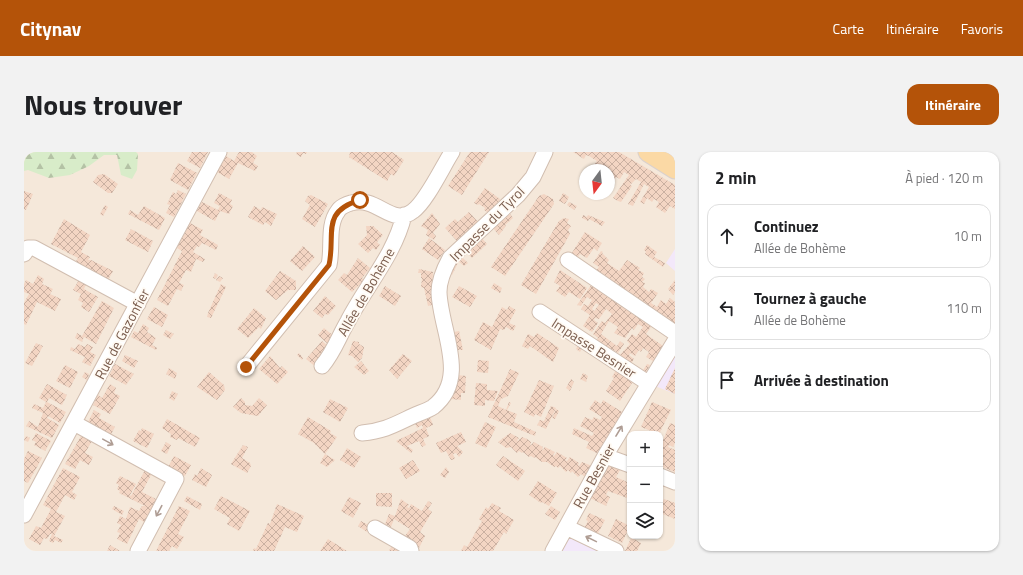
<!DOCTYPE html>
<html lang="fr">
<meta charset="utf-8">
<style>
:root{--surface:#fff;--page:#f2f2f2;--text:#202124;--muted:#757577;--line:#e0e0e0;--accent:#b45309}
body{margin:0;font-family:"Titillium Web",sans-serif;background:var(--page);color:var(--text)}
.controls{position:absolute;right:12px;bottom:12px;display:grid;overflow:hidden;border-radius:8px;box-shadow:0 1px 3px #0004}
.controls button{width:36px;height:36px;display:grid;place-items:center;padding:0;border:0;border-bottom:1px solid var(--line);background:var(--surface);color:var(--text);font:20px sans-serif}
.compass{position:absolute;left:555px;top:12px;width:36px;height:36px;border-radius:50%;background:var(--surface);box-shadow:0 1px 3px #0004;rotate:195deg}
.stop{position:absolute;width:12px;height:12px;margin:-9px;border:3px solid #b45309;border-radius:50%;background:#fff}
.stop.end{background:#b45309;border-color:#fff;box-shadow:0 1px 4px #0008}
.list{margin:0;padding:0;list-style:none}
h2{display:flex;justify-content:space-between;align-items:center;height:52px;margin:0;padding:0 16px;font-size:17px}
h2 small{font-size:13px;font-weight:400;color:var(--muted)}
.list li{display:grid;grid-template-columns:26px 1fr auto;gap:12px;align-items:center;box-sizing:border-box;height:64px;margin:0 8px 8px;padding:0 8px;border:1px solid var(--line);border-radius:12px}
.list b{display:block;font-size:15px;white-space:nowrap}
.list p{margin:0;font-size:13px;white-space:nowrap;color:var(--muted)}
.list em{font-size:13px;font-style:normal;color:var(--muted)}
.icon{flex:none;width:22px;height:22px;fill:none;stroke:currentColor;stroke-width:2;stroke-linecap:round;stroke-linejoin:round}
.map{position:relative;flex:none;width:651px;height:399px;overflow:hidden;border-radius:12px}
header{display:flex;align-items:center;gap:24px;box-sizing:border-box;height:56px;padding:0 20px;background:var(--accent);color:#fff}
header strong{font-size:19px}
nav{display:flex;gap:22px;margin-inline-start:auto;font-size:14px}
.intro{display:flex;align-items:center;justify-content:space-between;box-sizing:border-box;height:96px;padding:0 24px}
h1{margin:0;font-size:28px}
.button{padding:10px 18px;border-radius:12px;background:var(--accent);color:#fff;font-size:14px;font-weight:700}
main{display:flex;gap:24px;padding:0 24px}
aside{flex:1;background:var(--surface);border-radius:12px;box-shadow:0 1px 3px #0004}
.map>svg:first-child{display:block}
</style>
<header>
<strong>Citynav</strong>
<nav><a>Carte</a><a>Itinéraire</a><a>Favoris</a></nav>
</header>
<div class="intro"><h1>Nous trouver</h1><a class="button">Itinéraire</a></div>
<main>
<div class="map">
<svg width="651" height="399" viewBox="0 0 651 399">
<defs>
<pattern id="forest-firs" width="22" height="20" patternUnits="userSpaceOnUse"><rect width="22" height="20" fill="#d8ecc9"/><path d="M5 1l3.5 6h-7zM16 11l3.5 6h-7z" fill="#b4c2a5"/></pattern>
<pattern id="building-cross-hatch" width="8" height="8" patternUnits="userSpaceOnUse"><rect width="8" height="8" fill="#f3d5c3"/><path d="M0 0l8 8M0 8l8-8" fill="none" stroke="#cab0a1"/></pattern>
</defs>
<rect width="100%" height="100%" fill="#fdf6ec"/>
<path fill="#f5e8da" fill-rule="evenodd" d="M0 0H651V399H0ZM561 18H585V42H561ZM606 282H636V384H606Z"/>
<path fill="#f3e8fa" d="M651 97V119L642 111Z
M651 202V242L631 234Z
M543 384 582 399H534Z"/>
<path fill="url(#forest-firs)" d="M0 0H112L114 2 113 18 108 27 97 23 93 3H80L65 14 46 23 25 26 4 18 0 19Z"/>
<path fill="url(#building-cross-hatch)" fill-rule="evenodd" d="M168 0H184L176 16 163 9Z
M215 0H228L233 4 229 11 234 14 231 19 214 11 205 27 193 20 202 4 210 9Z
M273 0H283L282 2 279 1 277 5 272 2Z
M326 0H368L380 8 370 24 367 22 363 29 325 5Z
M446 0H465L438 43 424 34Z
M549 0H595L651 33V57L646 54 641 61 632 55 635 50 630 47 628 50 623 46 620 52 616 50 625 35 620 32 609 54 604 52 617 30 612 27 606 33 608 34 597 50 594 49 589 46 605 23 600 20 596 27 592 25 585 36V18L570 13 573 9 565 4 562 3 560 7Z
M154 11 173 21 164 38 146 28Z
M80 22 94 32 88 41H84L69 30 74 23Z
M461 36 476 47 466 62 460 58 461 56 455 52 454 53 450 51Z
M154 38 162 42 150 65 142 61 146 53 143 52 149 40 152 42Z
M0 39 9 42 2 58 0 57Z
M195 41 208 48 206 52 209 54 205 62 196 59 191 69 173 59 178 50 194 58 196 54 190 51Z
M539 41 545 45 541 52 535 49Z
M520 42 529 47 530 52 481 124 467 115 515 44Z
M287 43 304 52 291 75 278 67 286 53 281 49 284 44Z
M545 50 553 54 550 58 543 53Z
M81 53 84 55 79 64 76 62Z
M120 54 141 66 135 78 104 62 106 58 114 63Z
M230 54 237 58 238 55 253 62 247 74 241 70 239 73 224 65Z
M445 60 455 71 433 89 421 76 431 67 434 70Z
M408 61 416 72 409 81 412 84 410 88 402 83 404 78 397 74Z
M486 62 489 66 481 73 482 74 475 83 469 76Z
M559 63 563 65 564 63 581 70 578 74 565 67 564 69 558 66Z
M540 66 545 67 543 71 547 74 544 78 546 82 512 142 497 133 535 69Z
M40 67 66 83 57 100 66 105 64 108H67L89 119 84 128 51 111 54 106 27 92Z
M166 71 179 78 176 83 194 93 192 98 178 91 175 95 173 94 169 100 181 107 179 110 172 107 167 120 162 118 155 131 160 133 157 139 153 137 144 154 133 148 158 99 153 96Z
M342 74H349L359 83 353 90 356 93 352 98 349 96 344 101 334 92 343 83Z
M107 77 129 89 124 100 101 88Z
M561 80 578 91 573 99 570 96 563 106 556 102 552 108 546 104Z
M456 84 463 92 448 106 441 99Z
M405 86 421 98 414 108 398 97Z
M623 93 633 100 630 105 641 111 639 115 621 102 622 100 620 98Z
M279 94 291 105 278 119 266 109Z
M577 99 579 100 578 101 585 108 583 111 595 119 603 108 616 116 614 118 620 121 618 125 621 127 618 130 621 131 619 135 625 140 627 137 634 141 627 151 633 155 637 148 642 152 646 146 651 150V176L571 120 575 115 569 111Z
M437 104 444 111 440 114 433 108Z
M334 106 346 116 338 126 340 128 328 140 314 128 320 121 323 123Z
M429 108 434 111 428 123 423 120Z
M395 117 409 120 408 134 411 152 404 154 400 136 397 135 398 126H397V121H394Z
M536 118 563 136 556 147 545 140 541 145 532 139 536 134 530 130Z
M256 119 272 129V138H264L252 148 241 139Z
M191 121 194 123 192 127 189 126Z
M14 123 20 127 18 132 29 137 26 142 37 147 31 159 13 150 2 173 0 172V151L5 142 0 140V132L2 128 9 132Z
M195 124 199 126 196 130 192 128Z
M55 128 62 132 60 137 74 145 65 160 57 155 59 151 54 148 57 142 49 138Z
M651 128V140L649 143 644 137Z
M470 131 478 136 476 141 467 136Z
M197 132 202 135 187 166 183 165 184 161Z
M568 132 629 172 622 182 639 194 629 209 622 205 625 200 619 196 617 200 615 198 611 204 606 201 605 203 610 207 605 215 593 206 606 192 603 189 608 182 612 185 619 175 614 172 610 178 608 176 601 186 590 181 594 175 585 169 577 182 593 194 596 189 600 192 594 201 590 198 587 202 571 191 574 186 569 182 578 169 581 171 588 162 582 157 575 167 571 166 570 168 574 171 568 180 559 174 566 163 557 157 560 152 564 154 568 148 563 145 557 154 553 153ZM572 151 575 153 570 159 568 157Z
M361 134 377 144 371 154 355 144Z
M435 134 453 144 446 155 428 145Z
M301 144 312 154 304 163 301 162 298 166 289 159Z
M78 149 90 156 72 192 60 185 58 190 51 186 53 181 58 184Z
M485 154 492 158 485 171 492 174 489 179 482 175 480 178 476 177 467 198 450 188 459 170 468 175 478 155 483 158Z
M130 155 144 163 138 175 123 167Z
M230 156 242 166 237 177 235 175 224 186 213 177Z
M119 172 125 176 123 180 132 186 128 193 133 196 132 198 107 185 110 179 114 181Z
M300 176 311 185 304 192 294 183Z
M142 178 150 182 146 187 139 183Z
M435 179 439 198H433L430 180Z
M513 181 535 196 529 210 506 194 504 197 498 194 504 182 510 185Z
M298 189 304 194 294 207 297 210 293 216 282 207Z
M329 189 335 190V192L340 195 338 206 334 210 328 204 324 203Z
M12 191 19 194 8 214 1 211Z
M555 191 559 194 556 200 552 197Z
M54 192 61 195 63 192 69 195 66 200 72 203 66 214 58 210 61 205 46 198 47 195 51 197Z
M275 201 279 206 278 208 273 203Z
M379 202 388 209 373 227 365 218Z
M101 203 114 209 110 216 98 209Z
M246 204 256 216 258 214 264 220 253 232 235 217Z
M454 208 465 209 464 221 453 220Z
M337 209 345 219 340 223 330 215Z
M91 212 110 222 102 233 85 224Z
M623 212 626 213 619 225 616 223Z
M41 213 54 220 46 236 32 229Z
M145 216 153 221 151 227 142 222Z
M651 216V242L641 237Z
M486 217 495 221 484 244 477 247 474 254 482 258 485 250 487 251 483 258 493 262 490 270 512 280 511 284 464 265Z
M592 218 610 228 596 249 582 239 590 226 588 225Z
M61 220 65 222 63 228 58 225Z
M185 220 200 233 201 238 193 248 173 235Z
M559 221 564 224 562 230 556 227Z
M433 223 442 224 441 241H437V248L427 247Z
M547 227 550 230 546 239 542 236Z
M515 228 530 234 517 265 511 262 510 265 500 260Z
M452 231 463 232V238L474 239 470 249 461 248V254L450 253Z
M23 232 43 243 38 253 25 246 23 250 42 260 36 271 24 264 23 266 35 273 28 286 2 274 5 269 14 275 19 261 8 256 10 252 19 256 22 250 15 246Z
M86 232 92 236 90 241 96 244 86 262 69 253 74 243 78 246Z
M148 239 154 242 150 249 145 246Z
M217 246 221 250V253L228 254 235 246 243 253 234 264 217 261 209 255Z
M306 247 324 256 316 270 299 260Z
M571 248 577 252 579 248 598 260 575 302 562 296 565 290 548 282 550 276 568 284 570 281 556 274 561 265 568 268 570 265 576 268 578 265 565 257Z
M628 250 647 258 635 282 617 275Z
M527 254 532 256 522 277 513 273 516 268 520 269Z
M532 257 535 259 531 267 528 266Z
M70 258 77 262 75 266 91 275 86 284 63 272Z
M284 265 307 279 306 281 313 285 301 302 290 291 274 282Z
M406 265 409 273 402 276 405 284 399 287 402 293 398 295 395 289 383 294 389 298 387 301 372 289 399 276 398 273 393 276 391 271Z
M143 267 176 286 171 295 154 286 153 288 146 285 147 282 138 276Z
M461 270 472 275 462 296 451 291Z
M646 271 651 273V291L649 295 645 293 644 295 651 298V320L636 314V296Z
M118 276 130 282 123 296 109 289 115 278 117 279Z
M437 280 442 290 433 294 439 300 435 305 432 301 429 302 431 307 427 308 422 299 417 301 412 291Z
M12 281 27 289 21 299 10 293 12 290 8 288Z
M486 281 495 286 493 288 494 289 498 285 503 287 507 290 506 294 510 290 519 295 518 299 521 295 531 300 529 303 530 304 533 300 543 306 541 308 543 309 546 305 555 311 554 313 555 314 558 310 568 314 561 325 557 322 554 325 548 319 547 321 544 318 542 320 536 314 534 316 532 314 530 315 523 310H518L511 305 510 306 507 304 505 305 499 300 498 301 495 299 493 301 487 295 482 296 474 290Z
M2 284 6 286 4 290 0 288Z
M57 284 68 289 61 301 69 305 65 313 56 308 51 317 41 312Z
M142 290 147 293 143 302 137 299Z
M219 293 224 295 218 306 226 311 227 314 223 321 207 312Z
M323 296 337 305 330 316 316 308Z
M4 299 18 306 4 331 0 329V307Z
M301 302 311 308 303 315 296 311Z
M150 304 167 313 161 324 144 315Z
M479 304 501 319 494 329 472 313Z
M389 308 396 319 382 327 375 316Z
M582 313 596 318 592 325 603 330 606 325V339L604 343 606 347 584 339 582 343 586 345 582 354 564 345Z
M422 315 425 320 421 326 416 323Z
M39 316 56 325 48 340 53 343 50 348 41 343 32 360 41 364 30 384 39 388 37 391 31 388 29 391 25 389 28 382H26L23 387 20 386 16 393 5 387 12 374 17 376 27 357 19 353Z
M177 316 188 323 182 335 168 328 171 322 173 324Z
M121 318 128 321 118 340 132 347 129 353 130 354 122 371 115 367 103 392 93 387 96 381 93 380 97 373 93 371 96 364 102 367 106 355 115 359 118 354H121L95 341 96 339 93 337 95 333 92 331 96 324 112 332 106 343 107 344Z
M514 329 533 341 525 354 518 350 517 351 505 343Z
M352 341H368V355L352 354Z
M163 344 178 352 176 358 160 349Z
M197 344 226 359 215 379 203 372 206 366 190 357Z
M325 345 337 351 329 366 317 359Z
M377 347 385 353 383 355 385 356 387 352 398 359 404 349 408 351 404 357 408 360 396 380 401 384 394 398 389 389 381 384 386 377 370 367 367 375 361 372 365 362 371 364Z
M640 347 651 351V367L636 361V355Z
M468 351 477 356 475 359 490 368 482 382 480 380 469 399H437L440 393 443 395 458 369 455 367 462 355 464 357Z
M253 352 280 364 273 380 261 375 250 399H229L230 396 232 397 244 371 246 372Z
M90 354 100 359 98 363 88 357Z
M155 354 166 359 154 382 160 385 153 397 148 394 145 399H132Z
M527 354 536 360 531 368 521 362Z
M565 361 581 368 572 385 559 378 564 369 562 368Z
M592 367 606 374 598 391 584 384Z
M337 369 346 374 343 380 334 374Z
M608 384H611L610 387 617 391 613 399H601Z
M304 387 323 399H296Z
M86 393 96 399H83Z
M368 393 375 397 374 399H365Z"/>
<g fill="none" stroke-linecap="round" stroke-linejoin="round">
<g stroke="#d1beb0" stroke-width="17">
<path id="minor" d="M0 102 4 96H10L114 152
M544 108 651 181
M516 160 624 231
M298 214C310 200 315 184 324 169 342 134 371 102 380 63
M222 215 305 113C309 96 303 73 314 59 316 55 323 52 327 51 353 43 368 76 389 59 402 50 419 14 428 0
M50 271 152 327 114 399
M338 281C360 279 370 273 389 264 395 261 403 259 409 255 446 226 416 178 415 140 415 128 420 117 426 106L494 43 509 25 521 0
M581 304 606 313
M636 324 651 330
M0 363 195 0
M542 375 592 399
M351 376 386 396 387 399
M529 399 581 304 651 189"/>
</g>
<g stroke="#dad1cd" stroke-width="21">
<path id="major" d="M624 0 651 17"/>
</g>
<use href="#minor" stroke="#fff" stroke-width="15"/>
<use href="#major" stroke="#fbd9a5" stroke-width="19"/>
</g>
<defs><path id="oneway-shaft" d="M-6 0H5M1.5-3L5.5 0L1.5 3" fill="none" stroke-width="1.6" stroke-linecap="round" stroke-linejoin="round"/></defs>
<g stroke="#af9d94">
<use href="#oneway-shaft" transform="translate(595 279) rotate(-59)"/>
<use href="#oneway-shaft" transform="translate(84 290) rotate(29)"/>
<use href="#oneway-shaft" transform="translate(135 359) rotate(118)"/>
<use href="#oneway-shaft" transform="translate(567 387) rotate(-154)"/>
</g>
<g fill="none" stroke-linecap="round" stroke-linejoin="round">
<path stroke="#b45309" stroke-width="5" d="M222 215 305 113C312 82 296 60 336 48"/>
</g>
<g text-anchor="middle" stroke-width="3.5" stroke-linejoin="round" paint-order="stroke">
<g font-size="14" fill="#7a5c4d" stroke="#fffaf3">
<text transform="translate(463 72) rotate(-45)" y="5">Impasse du Tyrol</text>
<text transform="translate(342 140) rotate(-60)" y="5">Allée de Bohème</text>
<text transform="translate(98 182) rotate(-62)" y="5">Rue de Gazonfier</text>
<text transform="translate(570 196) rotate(33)" y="5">Impasse Besnier</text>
<text transform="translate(570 324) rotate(-61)" y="5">Rue Besnier</text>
</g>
</g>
</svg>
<div class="controls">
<button>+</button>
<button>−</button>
<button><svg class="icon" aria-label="layers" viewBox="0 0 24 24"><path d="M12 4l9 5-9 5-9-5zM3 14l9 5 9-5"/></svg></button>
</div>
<svg class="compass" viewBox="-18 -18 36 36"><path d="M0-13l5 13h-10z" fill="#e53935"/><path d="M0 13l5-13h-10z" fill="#757577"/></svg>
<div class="stop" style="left:336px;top:48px"></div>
<div class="stop end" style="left:222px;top:215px"></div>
</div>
<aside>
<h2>2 min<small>À pied · 120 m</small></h2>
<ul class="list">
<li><svg class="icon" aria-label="ahead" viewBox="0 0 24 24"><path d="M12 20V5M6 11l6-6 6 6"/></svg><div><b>Continuez</b><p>Allée de Bohème</p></div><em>10 m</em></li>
<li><svg class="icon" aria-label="left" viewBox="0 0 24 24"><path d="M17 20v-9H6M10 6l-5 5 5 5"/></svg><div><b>Tournez à gauche</b><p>Allée de Bohème</p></div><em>110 m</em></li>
<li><svg class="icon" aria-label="arrive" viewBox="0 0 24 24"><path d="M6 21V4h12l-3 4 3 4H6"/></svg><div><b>Arrivée à destination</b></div></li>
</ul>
</aside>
</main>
